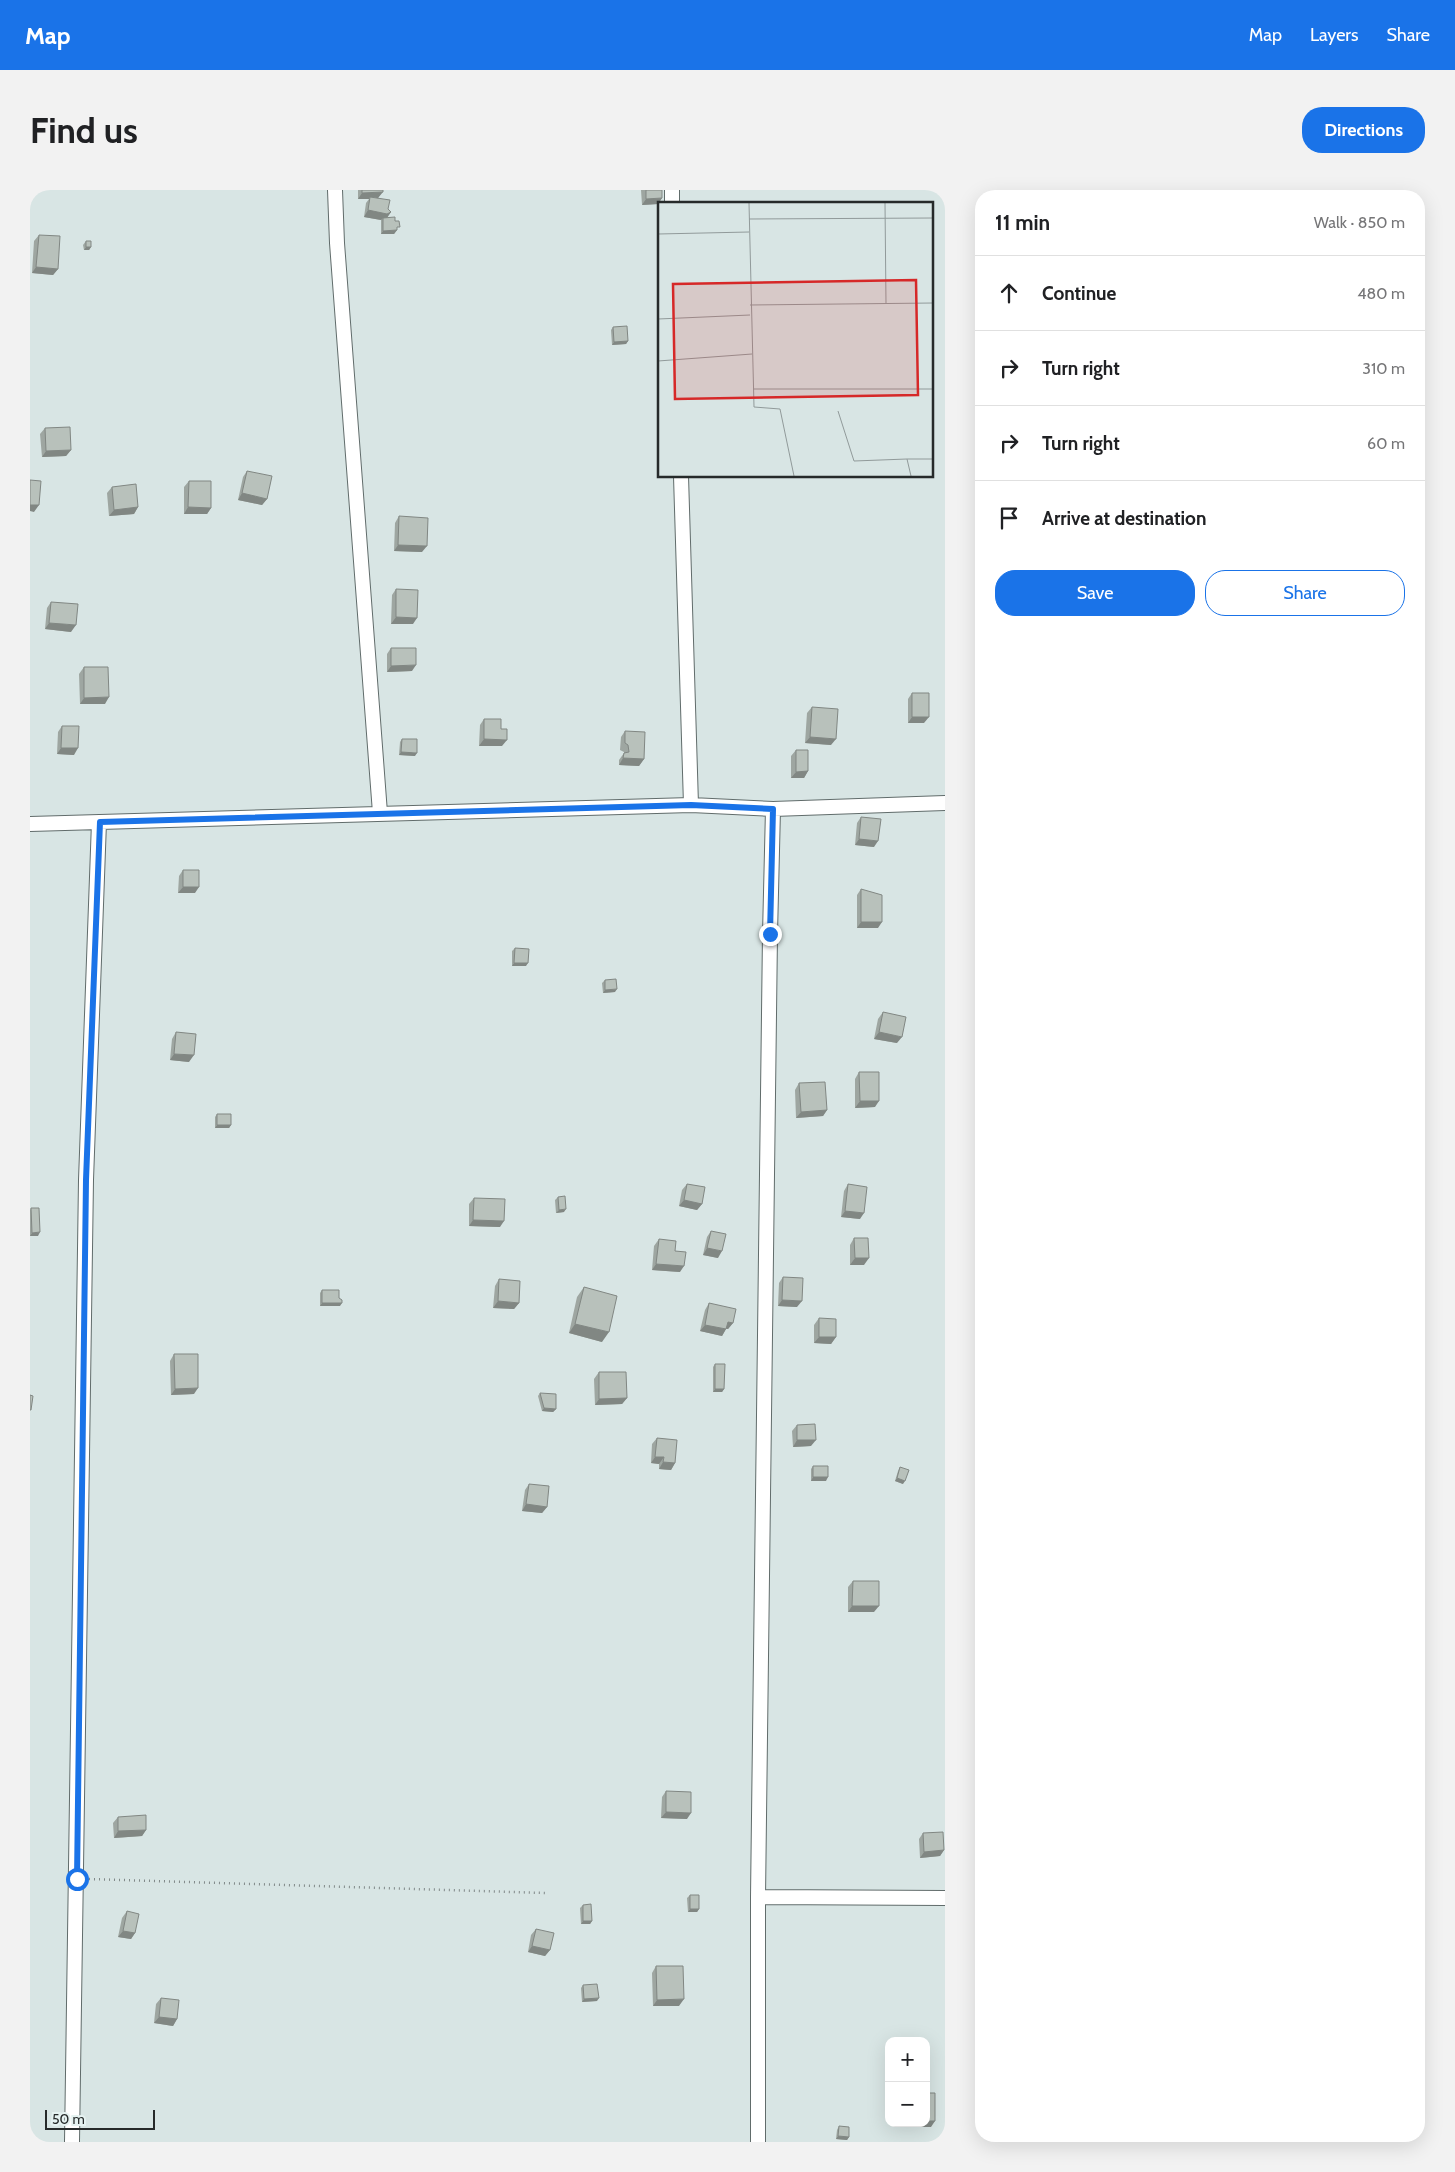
<!DOCTYPE html>
<meta charset="utf-8">
<style>
:root{--surface:#fff;--page:#f2f2f2;--text:#202124;--muted:#757577;--line:#e0e0e0;--accent:#1a73e8}
body{margin:0;font-family:Cabin,sans-serif;background:var(--page);color:var(--text)}
.controls{position:absolute;right:15px;bottom:15px;display:grid;overflow:hidden;border-radius:10px;box-shadow:0 5px 20px #0002}
.controls button{width:45px;height:45px;display:grid;place-items:center;padding:0;border:0;border-bottom:1px solid var(--line);background:var(--surface);color:var(--text);font:25px sans-serif}
.scale{position:absolute;left:15px;bottom:12px;width:110px;box-sizing:border-box;padding-left:5px;border:2px solid #262a2a;border-top:0;font-size:14px;line-height:18px;white-space:nowrap;color:#262a2a;-webkit-text-stroke:4px #e5f2f1;paint-order:stroke}
.stop{position:absolute;width:15px;height:15px;margin:-11px;border:4px solid #1a73e8;border-radius:50%;background:#fff}
.stop.end{background:#1a73e8;border-color:#fff;box-shadow:0 1px 5px #0008}
.list{margin:0;padding:0;list-style:none}
h2{display:flex;justify-content:space-between;align-items:center;height:65px;margin:0;padding:0 20px;font-size:21px}
h2 small{font-size:16px;font-weight:400;color:var(--muted)}
.list li{display:grid;grid-template-columns:32px 1fr auto;gap:15px;align-items:center;box-sizing:border-box;height:75px;padding:0 20px;border-top:1px solid var(--line)}
.list b{display:block;font-size:19px;white-space:nowrap}
.list em{font-size:16px;font-style:normal;color:var(--muted)}
.actions{display:flex;gap:10px;padding:15px 20px}
.actions a{flex:1;padding:11px 0;border:1px solid var(--accent);border-radius:20px;text-align:center;font-size:18px;color:var(--accent)}
.actions .main{background:var(--accent);color:#fff}
.icon{flex:none;width:28px;height:28px;fill:none;stroke:currentColor;stroke-width:2;stroke-linecap:round;stroke-linejoin:round}
.map{position:relative;flex:none;width:915px;height:1952px;overflow:hidden;border-radius:20px}
header{display:flex;align-items:center;gap:30px;box-sizing:border-box;height:70px;padding:0 25px;background:var(--accent);color:#fff}
header strong{font-size:24px}
nav{display:flex;gap:28px;margin-inline-start:auto;font-size:18px}
.intro{display:flex;align-items:center;justify-content:space-between;box-sizing:border-box;height:120px;padding:0 30px}
h1{margin:0;font-size:35px}
.button{padding:12px 22px;border-radius:20px;background:var(--accent);color:#fff;font-size:18px;font-weight:700}
main{display:flex;gap:30px;padding:0 30px}
aside{flex:1;background:var(--surface);border-radius:20px;box-shadow:0 5px 20px #0002}
.map>svg:first-child{display:block}
</style>
<header>
<strong>Map</strong>
<nav><a>Map</a><a>Layers</a><a>Share</a></nav>
</header>
<div class="intro"><h1>Find us</h1><a class="button">Directions</a></div>
<main>
<div class="map">
<svg width="915" height="1952" viewBox="0 0 915 1952">
<rect width="100%" height="100%" fill="#d8e5e4"/>
<g fill="none" stroke-linecap="round" stroke-linejoin="round">
<g stroke="#616c6b" stroke-width="16">
<path id="minor" d="M305 0 307 53 350 623
M642 0V14
M651 286 661 615
M0 634 661 615 743 619 915 613
M728 1707 915 1708
M42 1952 56 990 69 632
M728 1952V1707L740 744 743 619"/>
</g>
<path stroke="#808888" stroke-width="2.5" stroke-dasharray="1 4" stroke-linecap="butt" d="M59 1689 515 1703"/>
<use href="#minor" stroke="#fff" stroke-width="14"/>
</g>
<path fill="#9ea6a1" d="M328 0H353L348 8 357 28 365 31 367 40 364 44H351V30L334 27 336 13 339 9H328Z
M611 0H632V8L628 14 612 15Z
M9 45 28 79 23 85 2 83 4 51Z
M56 51 61 57 59 60H54L53 55Z
M583 137 598 151 596 154 582 155 581 140Z
M15 238 41 260 36 266 12 267 10 244Z
M217 281 237 309 232 315 208 310 213 287Z
M159 291 181 318 177 324H154V297Z
M82 297 108 317 104 324 79 326 77 303Z
M369 326 392 362 364 361 365 333Z
M366 399 383 434H361L362 405Z
M21 412 41 442 15 439 17 418Z
M361 458 382 481 357 482V464Z
M54 477 75 514H50L49 484Z
M882 503 894 533H878V509Z
M782 517 801 555 775 553 777 523Z
M454 529 471 539 472 556H449L450 535Z
M32 536 44 565 27 564 28 542Z
M595 541 614 569 609 576 589 575V570L594 563V562L590 560 591 547Z
M372 549 385 566 369 565 370 552Z
M766 560 778 581 774 588H761V566Z
M831 627 844 657 825 655 827 633Z
M153 680 165 703H148L149 686Z
M831 699 848 738H827V705Z
M485 758 496 776H482V761Z
M575 790 585 802 573 803 572 793Z
M853 822 867 853 844 849 848 829Z
M146 842 159 872 140 870 142 849Z
M829 882 845 917 825 918V889Z
M769 893 797 920 793 926 766 928 765 900Z
M187 924 201 935 199 938H185V927Z
M657 994 672 1014 667 1020 649 1016 652 1000Z
M818 994 830 1029 811 1027 814 1001Z
M528 1007 534 1022 526 1023 525 1010Z
M444 1008 470 1037 439 1036V1014Z
M1 1018 8 1046H0V1020Z
M681 1041 688 1068 673 1065 677 1047Z
M824 1048 834 1075H820V1055Z
M629 1049 650 1082 622 1080 624 1056Z
M753 1087 767 1117 748 1116 749 1093Z
M469 1089 489 1113 484 1119 463 1118 465 1096Z
M554 1097 572 1152 539 1143 547 1107Z
M292 1100 309 1108 310 1116H290V1103Z
M679 1113 703 1133 698 1139H696L692 1146 670 1141 675 1120Z
M789 1128 806 1147 801 1154 784 1153V1135Z
M144 1164 164 1204 141 1205 140 1171Z
M685 1174 694 1199 692 1202H683V1177Z
M569 1182 597 1208 592 1214 565 1215 564 1189Z
M510 1203 526 1219 523 1222 512 1221 508 1206Z
M767 1235 781 1256 763 1257 762 1241Z
M627 1248 645 1273 641 1280 629 1279V1274L621 1273 622 1254Z
M783 1276 796 1291H781V1279Z
M870 1277 873 1294 865 1291 868 1281Z
M499 1294 517 1317 512 1323 492 1321 495 1300Z
M823 1391 844 1422H818V1397Z
M636 1601 657 1629 631 1628 632 1607Z
M88 1627 116 1640 112 1646 84 1648 83 1633Z
M893 1643 914 1660 910 1666 890 1668 889 1649Z
M660 1705 669 1719 667 1722H658L657 1708Z
M553 1715 562 1731 560 1734H551L550 1718Z
M97 1721 105 1743 101 1749 88 1747 92 1728Z
M506 1739 520 1760 515 1766 498 1762 501 1745Z
M626 1776 649 1816H623L622 1783Z
M553 1795 567 1811 552 1812 551 1798Z
M131 1808 147 1829 143 1836 124 1833 126 1814Z
M809 1936 819 1947 817 1950 806 1949 807 1940Z"/>
<path fill="#818783" d="M353 2 348 8 340 7 339 9H328L332 3Z
M632 8 628 14 612 15 616 9Z
M338 20 361 22 357 28H353L351 30 334 27Z
M367 40 364 44H351L353 41Z
M56 57H61L59 60H54Z
M6 77 28 79 23 85 2 83Z
M598 151 596 154 582 155 584 152Z
M41 260 36 266 12 267 16 261Z
M212 303 237 309 232 315 208 310Z
M0 315H9L4 322 0 321Z
M108 317 104 324 79 326 84 320Z
M158 317 181 318 177 324H154Z
M368 355 397 356 392 362 364 361Z
M366 427 387 428 383 434H361Z
M19 433 46 435 41 442 15 439Z
M386 475 382 481 357 482 361 476Z
M79 507 75 514H50L54 508Z
M882 527H899L894 533H878Z
M780 547 806 549 801 555 775 553Z
M454 549 477 550 472 556H449Z
M31 558H48L44 565 27 564Z
M371 562 387 563 385 566 369 565Z
M593 568 614 569 609 576 589 575Z
M778 581 774 588H761L766 582Z
M829 649 848 651 844 657 825 655Z
M153 697H169L165 703H148Z
M831 732H852L848 738H827Z
M484 773H498L496 776H482Z
M587 799 585 802 573 803 575 800Z
M849 842 872 847 867 853 844 849Z
M144 864 164 865 159 872 140 870Z
M830 911H849L845 917 825 918Z
M797 920 793 926 766 928 771 922Z
M187 935H201L199 938H185Z
M654 1010 672 1014 667 1020 649 1016Z
M536 1019 534 1022 526 1023 529 1020Z
M815 1021 834 1023 830 1029 811 1027Z
M443 1030 474 1031 470 1037 439 1036Z
M10 1042 8 1046H0L2 1043Z
M677 1058 692 1061 688 1068 673 1065Z
M825 1068H839L834 1075H820Z
M626 1074 654 1076 650 1082 622 1080Z
M752 1110 772 1111 767 1117 748 1116Z
M468 1111 489 1113 484 1119 463 1118Z
M292 1113H312L310 1116H290Z
M698 1132 703 1133 698 1139 693 1138Z
M545 1134 579 1142 572 1152 539 1143Z
M675 1135 696 1139 692 1146 670 1141Z
M789 1147H806L801 1154 784 1153Z
M168 1198 164 1204 141 1205 145 1199Z
M685 1199H694L692 1202H683Z
M597 1208 592 1214 565 1215 569 1209Z
M514 1218 526 1219 523 1222 512 1221Z
M767 1250H786L781 1256 763 1257Z
M625 1267H634L629 1274 621 1273Z
M633 1272 645 1273 641 1280 629 1279Z
M783 1287H798L796 1291H781Z
M867 1288 875 1291 873 1294 865 1291Z
M496 1314 517 1317 512 1323 492 1321Z
M822 1416H849L844 1422H818Z
M636 1622 661 1623 657 1629 631 1628Z
M116 1640 112 1646 84 1648 88 1641Z
M914 1660 910 1666 890 1668 894 1662Z
M660 1719H669L667 1722H658Z
M553 1731H562L560 1734H551Z
M93 1741 105 1743 101 1749 88 1747Z
M502 1756 520 1760 515 1766 498 1762Z
M569 1808 567 1811 552 1812 554 1809Z
M654 1809 649 1816H623L627 1810Z
M129 1827 147 1829 143 1836 124 1833Z
M896 1931H905L901 1937H876L878 1933H896Z
M808 1946 819 1947 817 1950 806 1949Z"/>
<path fill="#b8c1bb" stroke="#818783" d="M332 0H353V2L332 3Z
M616 0H632V8L616 9Z
M340 7 360 10 358 19 361 22 357 24 338 20Z
M365 27V31H369L370 37H367V40L353 41V28Z
M9 45 30 46 28 79 6 77Z
M56 51H61V57H56Z
M597 136 598 151 584 152 583 137Z
M40 237 41 260 16 261 15 238Z
M217 281 242 286 237 309 212 303Z
M0 290 11 291 9 315H0Z
M159 291H181V318L158 317Z
M106 294 108 317 84 320 82 297Z
M369 326 398 328 397 356 368 355Z
M366 399 388 400 387 428 366 427Z
M21 412 48 414 46 435 19 433Z
M361 458H386V475L361 476Z
M54 477H78L79 507 54 508Z
M882 503H899V527H882Z
M782 517 808 519 806 549 780 547Z
M454 529H471V539H477V550L454 549Z
M32 536H49L48 558H31Z
M595 541 615 542 614 569 593 568 594 563 599 562 598 555 595 553Z
M372 549H387V563L371 562Z
M766 560H778V581L766 582Z
M831 627 851 629 848 651 829 649Z
M153 680H169V697H153Z
M831 699 852 705V732H831Z
M485 758 499 759 498 773H484Z
M586 789 587 799 575 800V790Z
M853 822 876 827 872 847 849 842Z
M146 842 166 844 164 865 144 864Z
M829 882H849V911H830Z
M795 892 797 920 771 922 769 893Z
M187 924H201V935H187Z
M657 994 675 997 672 1014 654 1010Z
M818 994 837 997 834 1023 815 1021Z
M535 1006 536 1019 529 1020 528 1007Z
M444 1008 475 1009 474 1031 443 1030Z
M1 1018H9L10 1042 2 1043Z
M681 1041 696 1044 692 1061 677 1058Z
M824 1048H838L839 1068H825Z
M629 1049 646 1051 645 1061 656 1062 654 1076 626 1074Z
M753 1087 773 1088 772 1111 752 1110Z
M469 1089 490 1091 489 1113 468 1111Z
M554 1097 587 1106 579 1142 545 1134Z
M292 1100H309V1108L312 1110V1113H292Z
M679 1113 706 1119 703 1133 698 1132 696 1139 675 1135Z
M789 1128 806 1129V1147H789Z
M144 1164H168V1198L145 1199Z
M685 1174H695L694 1199H685Z
M569 1182H596L597 1208 569 1209Z
M510 1203 526 1204V1219L514 1218Z
M0 1205 3 1206 1 1220H0Z
M785 1234 786 1250H767V1235Z
M627 1248 647 1250 645 1273 633 1272 634 1267H625Z
M783 1276H798V1287H783Z
M870 1277 879 1280 875 1291 867 1288Z
M499 1294 519 1296 517 1317 496 1314Z
M823 1391H849V1416H822Z
M636 1601 661 1602V1623L636 1622Z
M116 1625V1640L88 1641V1627Z
M913 1642 914 1660 894 1662 893 1643Z
M660 1705H669V1719H660Z
M561 1714 562 1731H553V1715Z
M97 1721 109 1724 105 1743 93 1741Z
M506 1739 524 1743 520 1760 502 1756Z
M626 1776H653L654 1809 627 1810Z
M567 1794 569 1808 554 1809 553 1795Z
M131 1808 149 1810 147 1829 129 1827Z
M896 1903H905V1931H896Z
M809 1936 819 1937V1947L808 1946Z"/>
<g fill="none" stroke-linecap="round" stroke-linejoin="round">
<path stroke="#1a73e8" stroke-width="6" d="M47 1689 56 990 70 632 661 615 743 619 740 744"/>
</g>
<g transform="translate(628 12)">
<rect width="275" height="275" fill="#d8e5e4"/>
<path fill="none" stroke="#919a9a" stroke-width="1" d="M91 1 96 205 122 207 136 274M227 1 228 102M91 17 275 16M0 32 91 30M92 103 275 101M0 117 92 113M0 159 94 152M95 187H275M180 209 196 259 249 257M253 274 249 257H275"/>
<path fill="#d62828" fill-opacity="0.15" stroke="#d62828" stroke-width="2.5" d="M258 78 260 193 17 197 15 82Z"/>
<rect width="275" height="275" fill="none" stroke="#262a2a" stroke-width="2.5"/>
</g>
</svg>
<div class="controls">
<button>+</button>
<button>−</button>
</div>
<div class="scale">50 m</div>
<div class="stop" style="left:47px;top:1689px"></div>
<div class="stop end" style="left:740px;top:744px"></div>
</div>
<aside>
<h2>11 min<small>Walk · 850 m</small></h2>
<ul class="list">
<li><svg class="icon" aria-label="ahead" viewBox="0 0 24 24"><path d="M12 20V5M6 11l6-6 6 6"/></svg><div><b>Continue</b></div><em>480 m</em></li>
<li><svg class="icon" aria-label="right" viewBox="0 0 24 24"><path d="M7 20v-9h11M14 6l5 5-5 5"/></svg><div><b>Turn right</b></div><em>310 m</em></li>
<li><svg class="icon" aria-label="right" viewBox="0 0 24 24"><path d="M7 20v-9h11M14 6l5 5-5 5"/></svg><div><b>Turn right</b></div><em>60 m</em></li>
<li><svg class="icon" aria-label="arrive" viewBox="0 0 24 24"><path d="M6 21V4h12l-3 4 3 4H6"/></svg><div><b>Arrive at destination</b></div></li>
</ul>
<div class="actions"><a class="main">Save</a><a>Share</a></div>
</aside>
</main>
